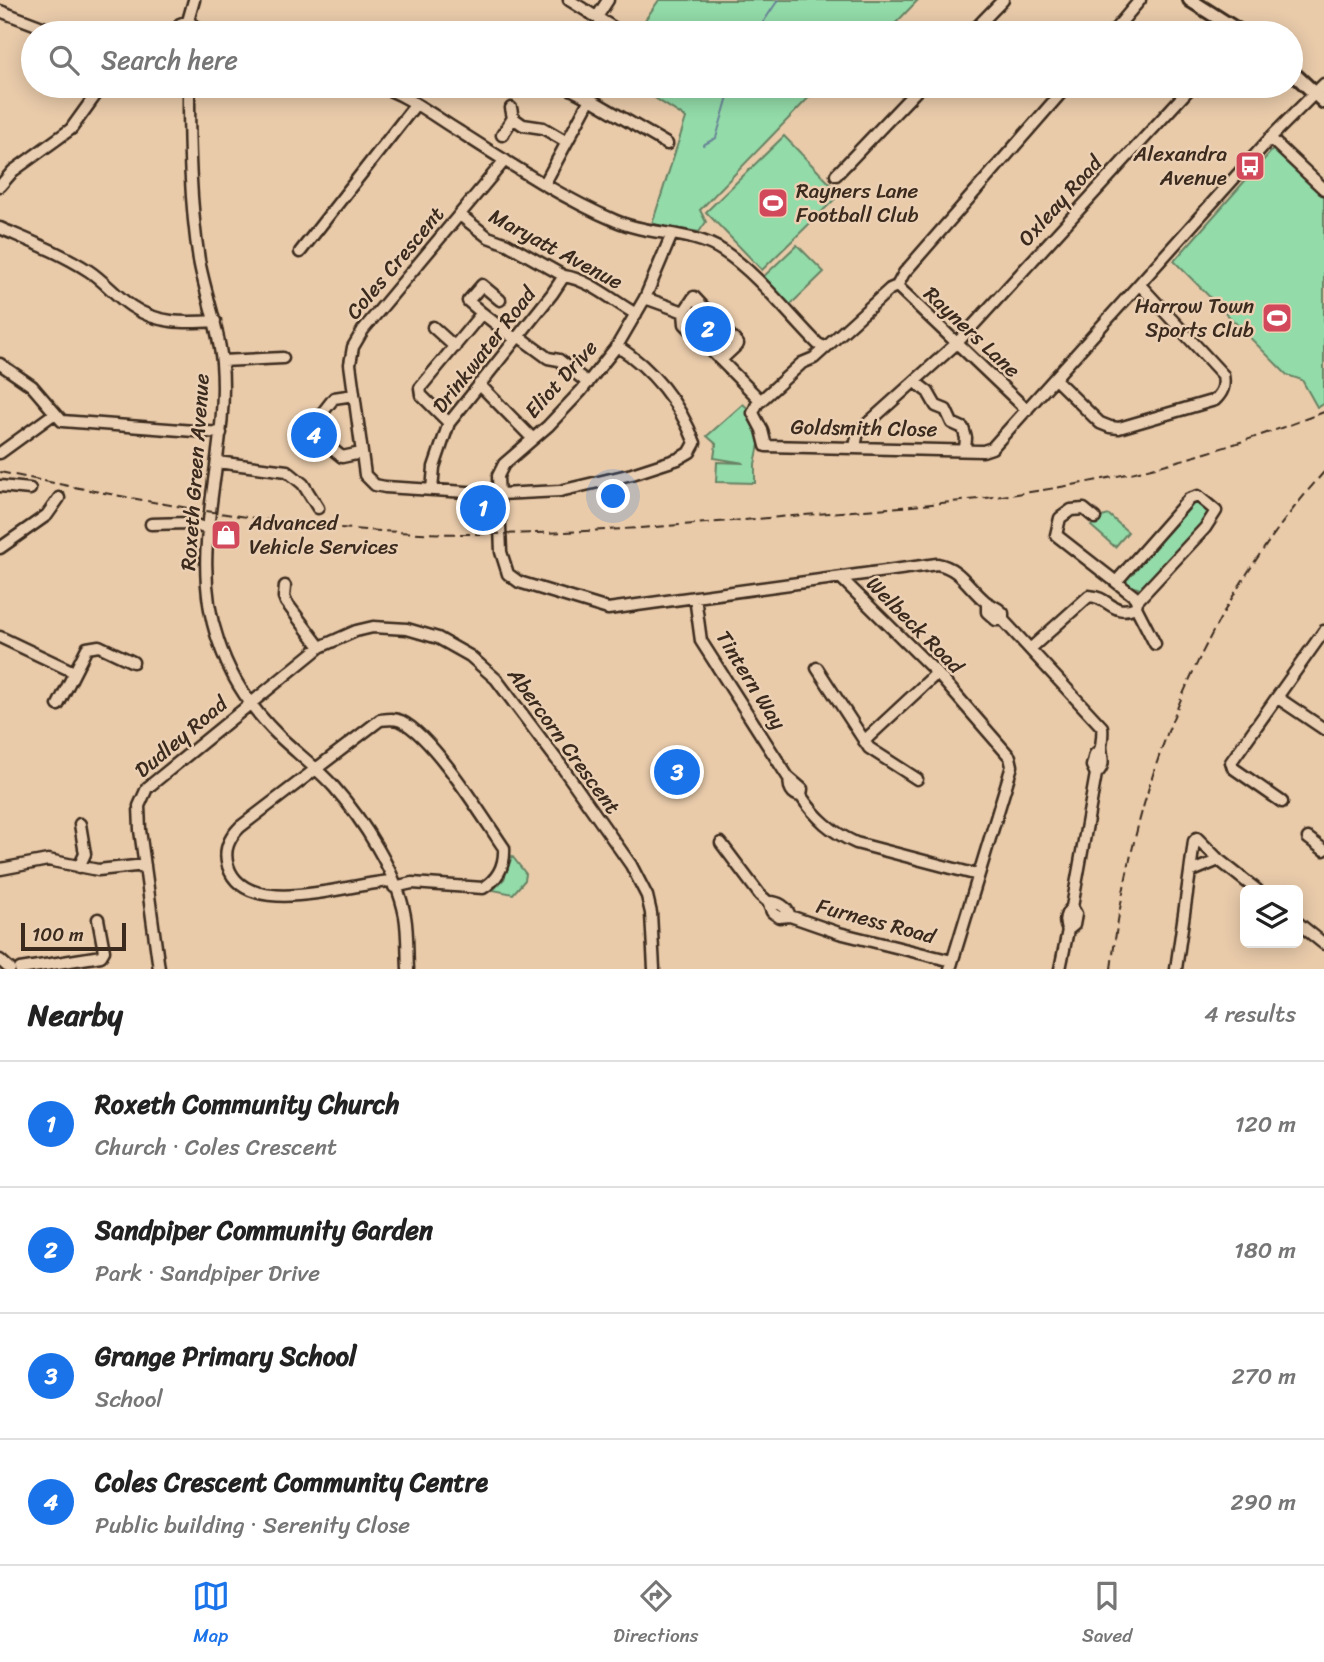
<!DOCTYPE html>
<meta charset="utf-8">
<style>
:root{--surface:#fff;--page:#f2f2f2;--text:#222;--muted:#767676;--line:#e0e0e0;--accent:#1a73e8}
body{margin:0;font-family:Sriracha,sans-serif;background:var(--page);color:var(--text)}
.controls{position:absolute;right:21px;bottom:21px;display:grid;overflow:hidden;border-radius:10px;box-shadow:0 4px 18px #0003}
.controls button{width:63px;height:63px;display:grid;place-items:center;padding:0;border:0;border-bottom:2px solid var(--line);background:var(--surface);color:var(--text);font:35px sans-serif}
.scale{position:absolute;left:21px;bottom:18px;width:105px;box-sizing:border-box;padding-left:7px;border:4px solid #3b2a1e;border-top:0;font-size:19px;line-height:24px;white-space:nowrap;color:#3b2a1e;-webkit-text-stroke:5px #ebcfb2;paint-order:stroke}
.you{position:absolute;left:614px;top:497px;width:24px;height:24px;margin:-18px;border:5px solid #fff;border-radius:50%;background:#1a73e8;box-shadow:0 0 0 10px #1a73e833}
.badge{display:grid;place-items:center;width:46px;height:46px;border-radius:50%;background:var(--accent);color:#fff;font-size:23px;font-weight:700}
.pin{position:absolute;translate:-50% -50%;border:4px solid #fff;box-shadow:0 2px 7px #0006}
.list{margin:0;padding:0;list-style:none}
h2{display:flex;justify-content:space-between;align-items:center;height:91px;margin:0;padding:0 28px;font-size:30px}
h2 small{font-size:23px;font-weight:400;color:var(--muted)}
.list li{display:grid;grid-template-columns:46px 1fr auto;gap:21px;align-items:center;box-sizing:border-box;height:126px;padding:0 28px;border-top:2px solid var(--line)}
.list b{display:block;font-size:26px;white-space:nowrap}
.list p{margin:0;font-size:23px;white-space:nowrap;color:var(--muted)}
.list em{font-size:23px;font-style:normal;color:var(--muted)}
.icon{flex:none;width:38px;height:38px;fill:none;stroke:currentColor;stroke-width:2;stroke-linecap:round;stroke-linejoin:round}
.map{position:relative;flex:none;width:1324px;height:969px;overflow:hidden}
.search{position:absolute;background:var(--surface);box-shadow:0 4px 18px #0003;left:21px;right:21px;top:21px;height:77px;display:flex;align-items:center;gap:18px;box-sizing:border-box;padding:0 24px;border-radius:38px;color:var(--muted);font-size:26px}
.sheet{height:595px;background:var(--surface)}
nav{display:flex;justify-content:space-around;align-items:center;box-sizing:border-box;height:98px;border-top:2px solid var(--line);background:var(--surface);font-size:19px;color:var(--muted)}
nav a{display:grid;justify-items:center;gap:4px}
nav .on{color:var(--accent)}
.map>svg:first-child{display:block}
</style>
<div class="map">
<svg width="1324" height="969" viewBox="0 0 1324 969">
<rect width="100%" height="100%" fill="#e9cbaa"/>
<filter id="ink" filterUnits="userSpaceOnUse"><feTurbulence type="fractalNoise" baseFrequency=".0143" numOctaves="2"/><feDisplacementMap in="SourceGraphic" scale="14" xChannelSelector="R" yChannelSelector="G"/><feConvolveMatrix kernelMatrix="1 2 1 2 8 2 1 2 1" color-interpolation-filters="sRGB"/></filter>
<g filter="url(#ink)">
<path fill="#93dba9" stroke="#678264" stroke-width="2" d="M659 0H918L892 27 881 33H636Z
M636 86H820L700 210 706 222 699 232 652 224 686 118Z
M784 136 840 194 762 270 706 212Z
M1275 147 1324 195V404L1317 407 1302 380 1287 375 1174 261Z
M797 245 824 272 790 305 762 278Z
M694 302 734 340 719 356 684 318Z
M743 404 753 413 762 430 755 464V483L716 482 717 462 744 463 714 458 716 444 707 436Z
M1196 501 1209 510 1210 514 1143 589 1128 586 1125 581 1130 575Z
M1109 515 1128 532 1115 547 1091 526 1098 518Z
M512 856 526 874 525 880 513 894 493 890 504 879Z"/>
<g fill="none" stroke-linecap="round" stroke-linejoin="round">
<path stroke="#6a8597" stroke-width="2" d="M756 33 778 0
M703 145 716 138 731 86"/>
<g stroke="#3b2a1e" stroke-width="15">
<path id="minor" d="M569 0 622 33
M0 11 58 33
M597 17 608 0
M188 21 195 26V33
M175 33 178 32 180 24 188 21 194 0
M971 33 1003 0
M1112 33 1140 0
M189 86C189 143 190 203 199 260 205 294 219 328 222 363 230 456 186 549 218 640 230 677 252 710 280 737 298 754 318 769 334 787 363 820 397 873 405 916 408 933 407 952 408 969
M377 86C407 94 433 116 460 132 510 164 562 198 616 221 651 236 691 230 723 251 757 273 789 315 818 344L824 347
M565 86 590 99
M513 118 523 125 543 128 567 142
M502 135 513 118 511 108
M1270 138 1324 189
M505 160 363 330 353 347 350 364 365 475 375 485 385 487 499 494 560 491 632 474 678 459 690 452 695 443C679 402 654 370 617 346
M836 175 921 86
M545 183 590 99 667 144
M0 186 13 171 71 129 102 86
M460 215 488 237 507 244 564 276C590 280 613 301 636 314
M0 228C30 241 61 253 89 271 104 281 116 296 131 306 157 324 184 323 215 321
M672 234 645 298 617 346 581 391 548 426 504 464 498 476 501 552 508 574 519 582 608 609 937 564C960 568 968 587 985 601 991 606 995 605 1003 613V620L1102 727C1103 734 1102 739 1101 746 1101 757 1107 764 1096 774L1072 907 1076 914 1074 925 1068 930 1060 969
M300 252 416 104
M897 286 904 273 1067 86
M645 298 684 312
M684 312 685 324 761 401
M684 312 694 297 738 344 722 359
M482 313 468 301 482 285 500 300
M433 327 455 347
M518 336 548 358 559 360 588 383
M222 361 283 358
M0 364 32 386 62 421 221 433
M1055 379 1100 423 1110 427 1119 428 1215 400C1223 392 1225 386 1223 375L1140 285
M915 382 928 392 936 406 946 410 952 423 963 428 966 438 965 450
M479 384 533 439
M354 395 334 398 309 430 342 457 361 453
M1027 410 897 286 890 289 814 358 802 363 757 404 753 413 762 430 766 446 983 451 992 448 1274 134 1324 84
M449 423 421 395 420 388 482 313 515 339
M855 447 858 432 957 343 1192 86
M0 453 55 413
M217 462 287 471 303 484 318 508
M0 486 30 489
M432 490 434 467 449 423 552 294 564 276
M151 524 189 523 208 529
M0 548 47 515 59 498
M841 578 937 673 1010 757 1012 766 950 969
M1116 582 1189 499 1198 496 1216 511 1205 528 1137 601
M285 586 284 597 286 602 320 647
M695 597 701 641 788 777 802 789 801 796C816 818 831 832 856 843L978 875
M987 603V612L996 620H1003
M1136 607 1155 644
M0 637 74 672
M1030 649 1089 596C1110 597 1112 617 1136 607L1137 601 1134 596 1056 535 1060 518 1071 510 1084 509 1095 518
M817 668 869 748 917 779
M1278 698 1324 729
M58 705 87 648 99 646 133 662
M864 741 937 673
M1096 774 1092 766 1095 754 1101 749
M790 779C788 787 792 795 801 796
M1282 802 1233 768 1231 762 1324 631
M1308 838 1324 850
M721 843 760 895 768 902 772 912 779 917 790 916 839 933 952 961
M79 867 85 854 80 824
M1 869 48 860 98 870 145 865
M1190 872 1194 841 1197 838 1219 860
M392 881C350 883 245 921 228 866 223 850 229 838 240 827L380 720C388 719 394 718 401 721 434 737 482 816 504 848 505 866 498 879 483 888L412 883 394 887
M768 902C778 901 787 907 790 916
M1298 923 1324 944
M1068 930C1063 921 1065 914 1072 907
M0 960 10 969
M20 969 101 956 104 951 98 919
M159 969 140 830 139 806 147 788 320 647 356 631 373 627 407 629 438 638 470 656 496 679 560 764 631 865 647 896 651 913 654 969
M1176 969 1190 872 1219 860 1257 890"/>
</g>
<g stroke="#3b2a1e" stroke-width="18">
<path id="major" d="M1190 0 1242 33
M1291 71 1324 102"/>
</g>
<use href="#minor" stroke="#ebcfb2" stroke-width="10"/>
<use href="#major" stroke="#ebcfb2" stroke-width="12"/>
<path stroke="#3b2a1e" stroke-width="2" stroke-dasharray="10 5" stroke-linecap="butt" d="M0 472C121 497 243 521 366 530 512 541 658 527 804 515 902 507 1001 500 1098 480 1175 465 1251 440 1324 412
M1111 969C1134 783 1198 614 1324 472"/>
</g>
</g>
<defs>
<g id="bus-square" transform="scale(1.575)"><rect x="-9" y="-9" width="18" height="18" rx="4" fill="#d1495b" stroke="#ebcfb2"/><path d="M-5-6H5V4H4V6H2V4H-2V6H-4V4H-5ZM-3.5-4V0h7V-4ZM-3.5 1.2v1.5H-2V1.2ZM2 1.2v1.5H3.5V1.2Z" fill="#fff"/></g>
<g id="stadium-square" transform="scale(1.575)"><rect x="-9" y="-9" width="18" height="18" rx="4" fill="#d1495b" stroke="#ebcfb2"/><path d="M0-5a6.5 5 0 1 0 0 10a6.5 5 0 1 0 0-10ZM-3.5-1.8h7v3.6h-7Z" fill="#fff"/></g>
<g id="shop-square" transform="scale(1.575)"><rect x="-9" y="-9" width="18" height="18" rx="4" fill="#d1495b" stroke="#ebcfb2"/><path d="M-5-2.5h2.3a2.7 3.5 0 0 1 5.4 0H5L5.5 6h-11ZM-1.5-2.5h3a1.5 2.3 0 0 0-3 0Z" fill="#fff"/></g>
</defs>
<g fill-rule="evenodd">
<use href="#bus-square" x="1250" y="166"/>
<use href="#stadium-square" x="773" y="203"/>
<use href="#stadium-square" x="1277" y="318"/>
<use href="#shop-square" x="226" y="535"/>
</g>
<g text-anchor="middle" stroke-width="5" stroke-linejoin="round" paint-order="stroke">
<g font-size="21" fill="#3b2a1e" stroke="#ebcfb2" text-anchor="end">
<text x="1227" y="161">Alexandra<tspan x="1227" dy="24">Avenue</tspan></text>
<text x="796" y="198" text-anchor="start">Rayners Lane<tspan x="796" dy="24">Football Club</tspan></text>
<text x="1254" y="313">Harrow Town<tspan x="1254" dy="24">Sports Club</tspan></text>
<text x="249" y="530" text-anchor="start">Advanced<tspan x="249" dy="24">Vehicle Services</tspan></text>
</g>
<g font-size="21" fill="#3b2a1e" stroke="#ebcfb2">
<text transform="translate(1060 201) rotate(-48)" y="7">Oxleay Road</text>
<text transform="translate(556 249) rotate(28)" y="7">Maryatt Avenue</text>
<text transform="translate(395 263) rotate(-50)" y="7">Coles Crescent</text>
<text transform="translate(972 332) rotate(43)" y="7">Rayners Lane</text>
<text transform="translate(484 350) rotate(-52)" y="7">Drinkwater Road</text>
<text transform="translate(561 379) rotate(-48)" y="7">Eliot Drive</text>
<text transform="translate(864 428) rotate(1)" y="7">Goldsmith Close</text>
<text transform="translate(195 472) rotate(-86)" y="7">Roxeth Green Avenue</text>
<text transform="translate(915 625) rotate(45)" y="7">Welbeck Road</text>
<text transform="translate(751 680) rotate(58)" y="7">Tintern Way</text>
<text transform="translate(181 737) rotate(-40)" y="7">Dudley Road</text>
<text transform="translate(564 741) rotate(54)" y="7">Abercorn Crescent</text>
<text transform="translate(876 921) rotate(15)" y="7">Furness Road</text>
</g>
</g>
</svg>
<div class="controls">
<button><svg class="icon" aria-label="layers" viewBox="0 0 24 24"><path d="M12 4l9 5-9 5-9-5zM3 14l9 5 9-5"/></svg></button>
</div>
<div class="scale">100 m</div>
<div class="you"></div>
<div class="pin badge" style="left:483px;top:508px">1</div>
<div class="pin badge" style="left:708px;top:329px">2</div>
<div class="pin badge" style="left:677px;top:772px">3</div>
<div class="pin badge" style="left:314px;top:435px">4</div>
<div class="search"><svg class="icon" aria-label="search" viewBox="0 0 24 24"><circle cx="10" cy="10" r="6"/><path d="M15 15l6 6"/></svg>Search here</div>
</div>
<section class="sheet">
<h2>Nearby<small>4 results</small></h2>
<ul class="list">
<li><span class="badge">1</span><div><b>Roxeth Community Church</b><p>Church · Coles Crescent</p></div><em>120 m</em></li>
<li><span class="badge">2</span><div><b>Sandpiper Community Garden</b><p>Park · Sandpiper Drive</p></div><em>180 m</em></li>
<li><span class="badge">3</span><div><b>Grange Primary School</b><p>School</p></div><em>270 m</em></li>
<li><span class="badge">4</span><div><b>Coles Crescent Community Centre</b><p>Public building · Serenity Close</p></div><em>290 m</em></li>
</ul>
</section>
<nav>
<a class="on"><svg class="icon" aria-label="map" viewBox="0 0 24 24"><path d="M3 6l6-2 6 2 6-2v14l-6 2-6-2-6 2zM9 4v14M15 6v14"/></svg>Map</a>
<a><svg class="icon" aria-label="directions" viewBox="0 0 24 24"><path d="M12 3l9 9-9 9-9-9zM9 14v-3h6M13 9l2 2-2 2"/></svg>Directions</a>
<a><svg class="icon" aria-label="saved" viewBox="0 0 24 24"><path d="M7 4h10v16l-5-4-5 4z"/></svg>Saved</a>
</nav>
